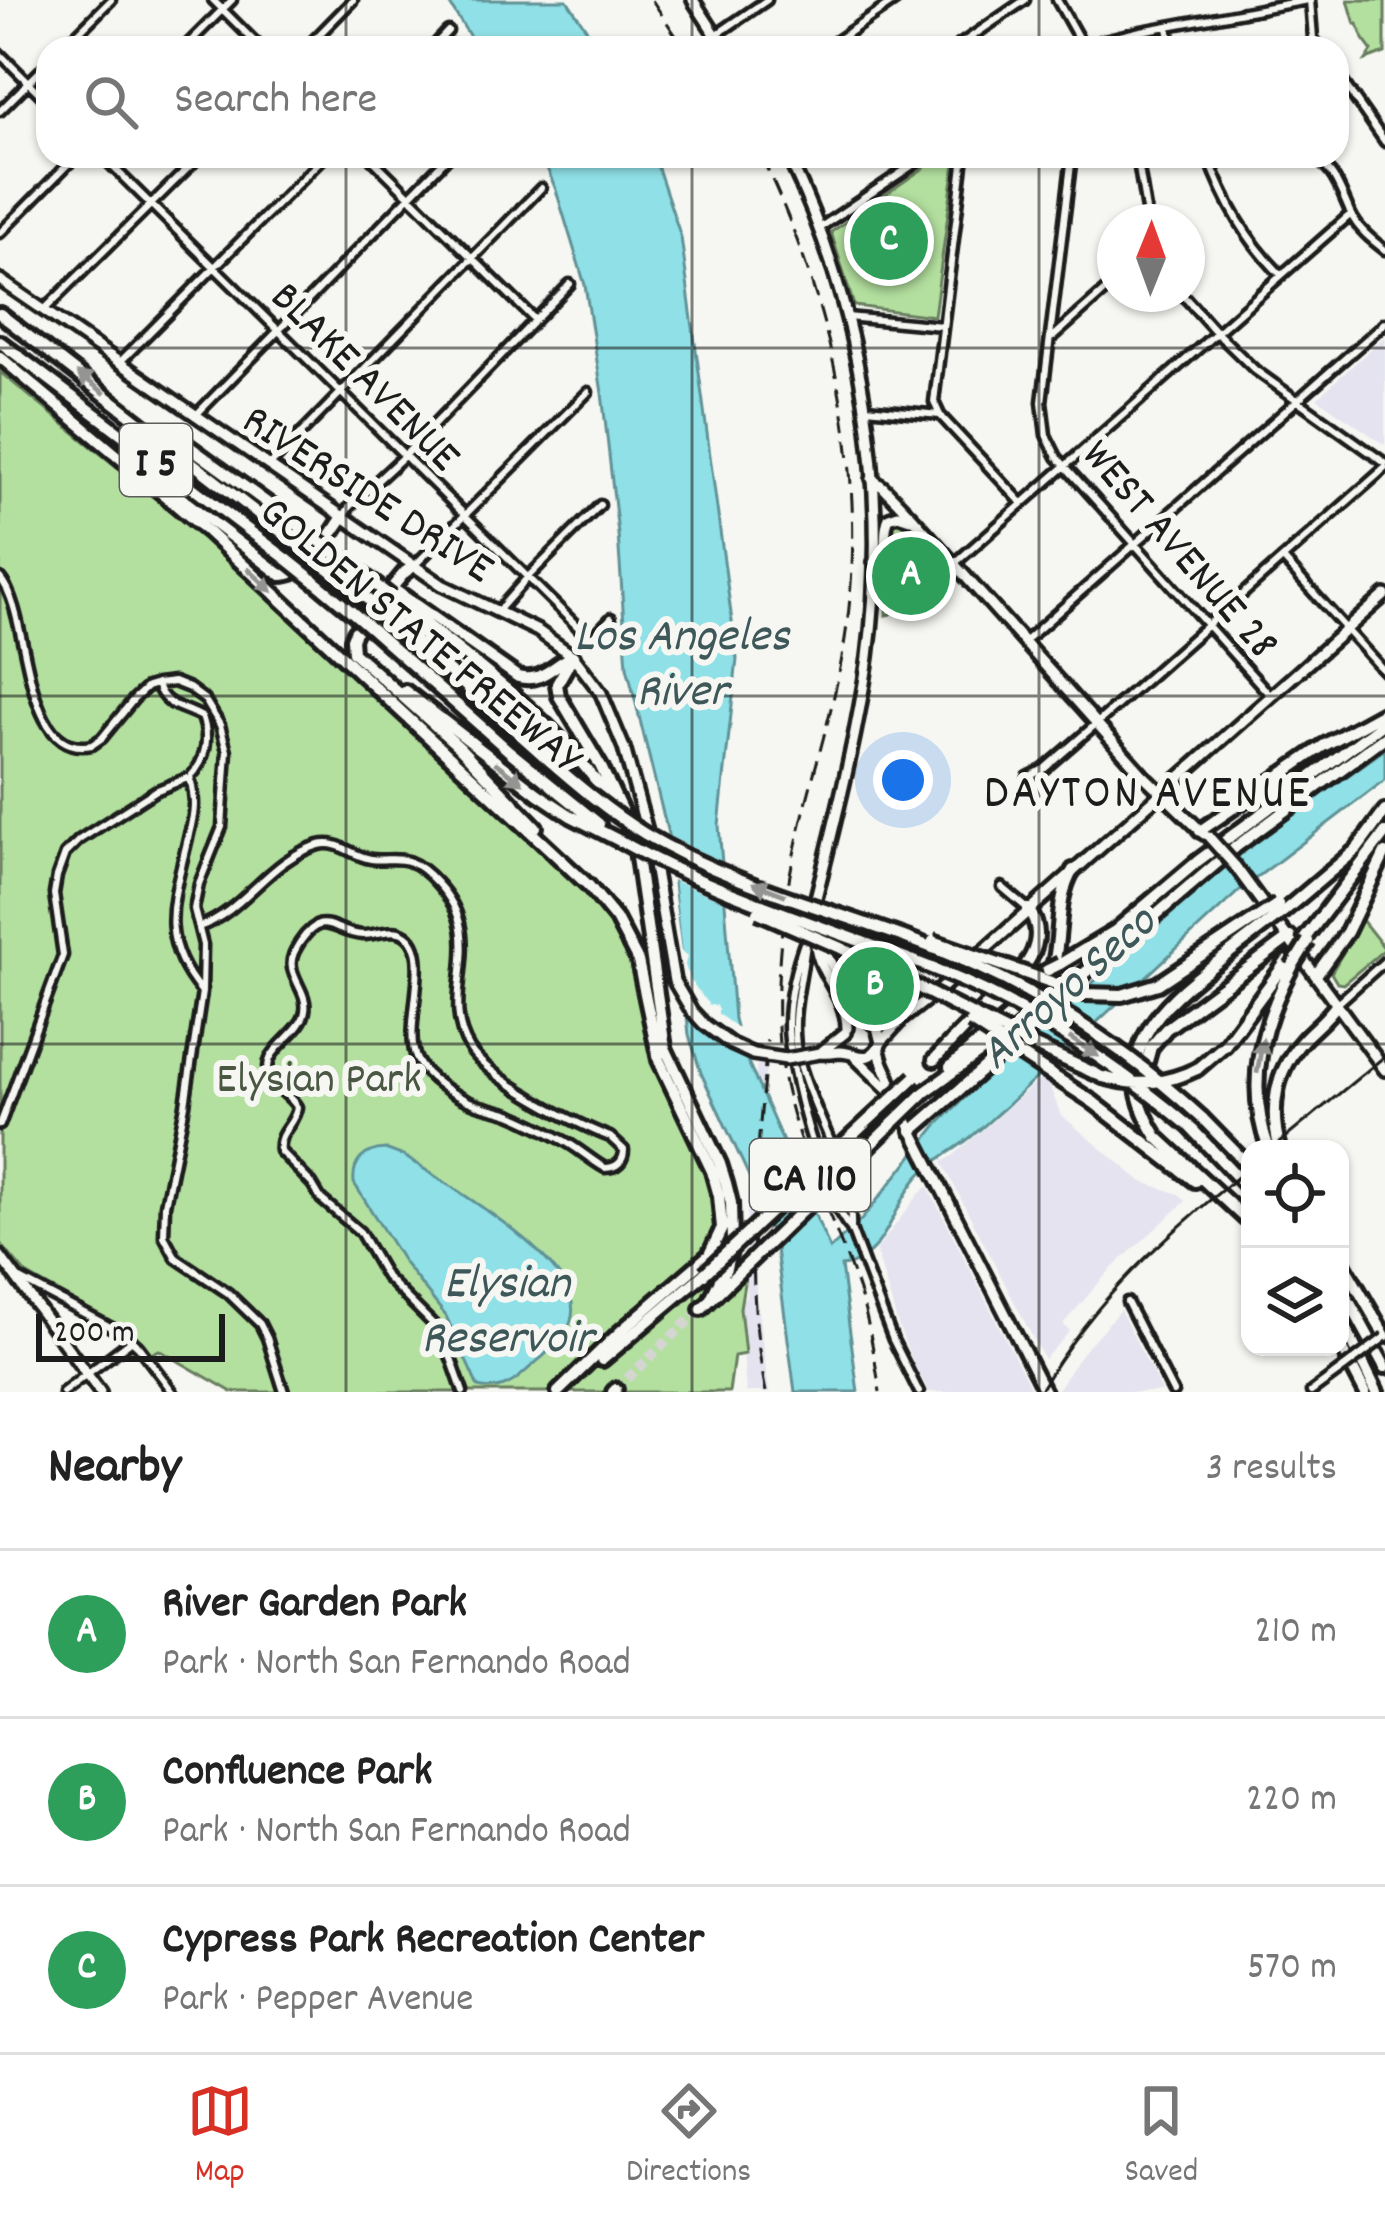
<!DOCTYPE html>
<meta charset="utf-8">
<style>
:root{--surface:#fff;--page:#f2f2f2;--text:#222;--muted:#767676;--line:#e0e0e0;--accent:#d93025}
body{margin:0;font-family:Dekko,sans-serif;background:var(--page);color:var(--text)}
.controls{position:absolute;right:36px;bottom:36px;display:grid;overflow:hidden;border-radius:24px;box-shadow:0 3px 9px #0004}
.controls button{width:108px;height:108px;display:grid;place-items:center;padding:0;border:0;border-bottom:3px solid var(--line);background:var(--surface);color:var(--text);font:60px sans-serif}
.compass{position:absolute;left:1097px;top:204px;width:108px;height:108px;border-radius:50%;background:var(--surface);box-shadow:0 3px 9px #0004;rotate:1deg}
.scale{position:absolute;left:36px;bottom:30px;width:189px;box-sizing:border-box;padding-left:12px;border:6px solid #1c1c1c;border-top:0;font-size:33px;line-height:42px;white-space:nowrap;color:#1c1c1c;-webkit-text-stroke:9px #f6f6f2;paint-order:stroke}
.you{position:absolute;left:903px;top:780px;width:42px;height:42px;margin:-30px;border:9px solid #fff;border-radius:50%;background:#1a73e8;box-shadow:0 0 0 18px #1a73e833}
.badge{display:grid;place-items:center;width:78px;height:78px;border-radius:50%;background:var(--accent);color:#fff;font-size:39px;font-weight:700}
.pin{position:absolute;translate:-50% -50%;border:6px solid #fff;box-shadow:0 3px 12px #0006}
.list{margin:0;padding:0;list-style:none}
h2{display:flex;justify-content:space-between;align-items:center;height:156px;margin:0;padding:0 48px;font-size:51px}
h2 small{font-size:39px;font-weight:400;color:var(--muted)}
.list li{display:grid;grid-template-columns:78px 1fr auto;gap:36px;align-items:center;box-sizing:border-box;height:168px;padding:0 48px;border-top:3px solid var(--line)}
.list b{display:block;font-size:45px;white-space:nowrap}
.list p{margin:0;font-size:39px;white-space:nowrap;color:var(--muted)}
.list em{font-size:39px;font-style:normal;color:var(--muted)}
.icon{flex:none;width:66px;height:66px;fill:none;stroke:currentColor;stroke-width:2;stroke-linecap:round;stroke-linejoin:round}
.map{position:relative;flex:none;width:1385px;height:1392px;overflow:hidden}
.search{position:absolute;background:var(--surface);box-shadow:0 3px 9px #0004;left:36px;right:36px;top:36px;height:132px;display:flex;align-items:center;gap:30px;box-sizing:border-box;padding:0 42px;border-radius:36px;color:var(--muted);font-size:45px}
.sheet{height:660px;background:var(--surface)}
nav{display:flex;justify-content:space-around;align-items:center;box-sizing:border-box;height:168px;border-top:3px solid var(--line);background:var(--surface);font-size:33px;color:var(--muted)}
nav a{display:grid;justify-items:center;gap:6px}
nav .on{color:var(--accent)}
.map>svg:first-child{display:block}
</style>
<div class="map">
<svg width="1385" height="1392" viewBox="0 0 1385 1392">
<rect width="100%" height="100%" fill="#f6f6f2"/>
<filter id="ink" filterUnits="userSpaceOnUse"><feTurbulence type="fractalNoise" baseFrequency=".00833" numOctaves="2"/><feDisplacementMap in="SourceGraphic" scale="24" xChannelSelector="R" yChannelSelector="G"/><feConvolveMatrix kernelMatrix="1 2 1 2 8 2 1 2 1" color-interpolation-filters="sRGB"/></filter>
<g filter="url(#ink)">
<path fill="#e4e3ef" d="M1385 336V445L1317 398Z
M757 1063 766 1065 756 1235V1297L769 1392H746L740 1311 742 1298 746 1297 747 1208Z
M1040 1079 1049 1085 1061 1115 1142 1182 1179 1194 1186 1201 1111 1269 1063 1324 1070 1331 1044 1359 942 1162 953 1156Z
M928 1187 1030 1387 1027 1392H929L913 1362 898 1325 876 1250 920 1193Z
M1120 1310 1162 1392H1058L1057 1390 1081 1354Z"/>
<path fill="#b3e09f" stroke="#687e5e" stroke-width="3" d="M1348 0H1385V53L1366 60 1372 51 1363 39 1358 24H1355Z
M941 156H956L934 316 854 306 831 232Z
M0 372 235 563 402 723 595 900 629 953 636 974 654 1060 704 1162 713 1187 717 1224 715 1236 739 1284 745 1277 740 1308 745 1354 734 1356 729 1392H232L159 1350 149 1355 131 1334 26 1274 0 1243Z
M899 521 943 567 891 614 886 615 890 528 893 522Z
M1362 920 1385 949 1343 984 1337 983 1331 973Z
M845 958 915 996C864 1037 861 1006 840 962Z"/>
<path fill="#8fe1e7" stroke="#619296" stroke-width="3" d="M447 0H567L599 48H477Z
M542 156H654L681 237 737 659 719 825 734 1019 741 1046 830 1249 863 1218 936 1126 993 1070 1244 850 1385 749V780L1239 891 1004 1108C991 1119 980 1130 967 1140 949 1154 928 1163 914 1182 892 1210 883 1262 841 1266L858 1392H795L776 1249 761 1202 701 1073 689 1035 668 834 627 667 618 534 602 393 585 285 556 190Z
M385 1149 404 1156C445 1184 583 1260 572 1316 568 1340 541 1357 525 1372 511 1385 497 1392 478 1387L446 1316 404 1263 354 1183C352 1162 364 1150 385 1149Z"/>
<path fill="#f6f6f2" d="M661 832 727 865 729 903 672 880 681 951 687 956 685 965 690 980 709 1005H715L718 1009V1014L743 1032 755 1062 735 1056 698 1029 679 1008Z"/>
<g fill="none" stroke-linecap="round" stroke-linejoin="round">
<path stroke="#d5d5d2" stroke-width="10" stroke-dasharray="10 5" stroke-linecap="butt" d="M616 1389 701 1309"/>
<g stroke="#1c1c1c" stroke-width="15">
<path id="minor" d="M213 0 261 48
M1057 0 1084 48
M1310 0 1313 38 1320 48
M1168 28 1172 48
M716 35 767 0
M63 48 111 0
M184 48 232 0
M306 48 353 0
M432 48 448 31
M826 48 896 0
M955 48 1025 0
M1085 48 1100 41 1141 31 1308 0
M0 54 48 102
M1337 73 1385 142
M0 111 48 63
M102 156 587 636H594L611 618
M369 156 535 320
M964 156 934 402 940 415 1022 503
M1072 156 1042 402 1046 435 1057 457 1270 695
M1137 156 1148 222
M1208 156C1225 202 1246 240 1281 275
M1313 156C1336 172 1340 190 1351 214 1358 229 1372 240 1385 250
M818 229 926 156
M0 233 76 156
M1182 294 1216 332 1255 370 1385 463
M43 311 200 156
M847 317 942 326
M1053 337 1115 282
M120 362 325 156
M866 408 940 415
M195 416 449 156
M269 466 541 188
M343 517 350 506 404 456 570 284
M1283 559 1385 672
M954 564 1351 214
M414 566 588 392
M0 578C32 614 20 760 92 745L102 738 134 699 147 687 157 684 174 682 189 688 205 700 220 725 227 751 222 827 199 884 194 909 203 945 202 991
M497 612 527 578 600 505
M1024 642 1385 323
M157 684C164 708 183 706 202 717 210 737 206 761 190 777 192 786 194 796 194 805 194 817 190 830 187 842 173 902 157 939 202 992L185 1105 165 1205 164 1236 176 1258 228 1293 260 1324 267 1338 284 1392
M1028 777 1044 769 1096 724 1385 468
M1002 887 1028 909
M199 927C246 910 269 859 319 845 340 840 351 856 371 859 383 861 396 857 408 861 419 865 429 874 437 883 492 941 436 995 470 1049 488 1078 576 1124 610 1137L624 1150C624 1161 617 1168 605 1168 589 1159 576 1146 559 1138 543 1129 527 1121 510 1114 498 1110 486 1108 475 1104 456 1097 426 1078 417 1060 400 1026 439 945 399 932 388 929 375 935 363 935 333 934 324 907 300 942 295 950 290 958 292 968 295 983 308 996 305 1011 302 1036 254 1052 272 1080 279 1091 291 1096 297 1107 295 1125 277 1132 280 1151L312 1184 321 1199 360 1232 386 1277 433 1324 451 1358 463 1392
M807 935C796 964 788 994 788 1025 788 1067 823 1199 851 1229L893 1340 919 1392
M806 943C802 982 789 1017 798 1056 811 1112 854 1171 851 1229
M1337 1004 1385 961
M0 1125 63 955 54 894 57 876 65 854 79 840 155 791 190 777
M20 1279 127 1336 138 1346 173 1392
M1127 1302 1173 1392
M63 1392 132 1340
M1311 1392 1345 1367"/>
</g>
<g stroke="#1c1c1c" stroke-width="18">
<path id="major" d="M693 0 724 48
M788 156C862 309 890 488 868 657 855 751 829 842 807 935L824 950 854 1008 877 1027 881 1043C867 1067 859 1052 839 1052 833 1053 827 1054 820 1053
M0 280 442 585 538 631 573 656 601 693 624 748 650 842 674 981 691 1010 704 1024 731 1044 753 1054
M872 479 883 487 914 519 1142 774 1204 834
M874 562C892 554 881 533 889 518L898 515 910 519
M1235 866 1385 1070
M816 945C819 975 847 997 847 1028
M882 1041 902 1019 944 986 1385 595
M879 1048C880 1066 893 1077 894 1095L1045 1392
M820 1053 845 1033
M855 1057 894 1095
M0 1256 100 1392"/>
</g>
<g stroke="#1c1c1c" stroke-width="20">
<path id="highway" d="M0 314 301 547
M0 342 288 560
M0 357 207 531 589 886 616 919 638 961 659 1060 712 1171 719 1196 722 1228 709 1255 621 1331 558 1392
M160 430 179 439 318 540
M155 478 281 575C310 575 327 539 343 517
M328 548 381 589
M323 564 366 598
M414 566 405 572 355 632 352 639 353 652 460 748 536 827
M313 580 352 612
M396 591 518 677C544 683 552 665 573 656
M391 597C470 660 553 717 611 801
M386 615 544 756
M374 631 509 751 599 824
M573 656 557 684 559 696 601 767 634 837 665 1048 720 1164 726 1183 731 1203 732 1242 726 1268 711 1298
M405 691 538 794 571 816 622 842
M1200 831 1323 746 1385 712
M1284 911 1357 849 1385 811
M1305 938 1385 833
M1060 964 1115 931 1198 861 1385 722
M1207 970C1147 1016 1110 1063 1157 1137L1250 1223
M1316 975 1347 932 1385 853
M983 1018 1013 993 1048 970
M1022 1040 1103 1077
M934 1060C949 1044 965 1027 981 1011 1006 985 1058 950 1028 909
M950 1067 1043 988C1067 954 1051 906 1073 870
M1197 1069 1225 1045 1287 961
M1143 1076 1151 1047 1166 1029 1290 937
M925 1092 1021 1023 1129 938 1237 846 1385 737
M1093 1102 1195 1181
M1202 1118 1250 1167
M1189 1126 1250 1190
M912 1131 1073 991
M1269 1149C1245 1086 1261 1025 1292 967
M1280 1149C1269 1110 1275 1071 1303 1040 1314 1028 1328 1018 1337 1004
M1340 1258 1385 1336
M1340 1285 1385 1367
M701 1309 741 1270
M1340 1317 1377 1392
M1340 1344 1365 1392
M602 1360 705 1273
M613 1392 616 1389"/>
</g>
<use href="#minor" stroke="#f6f6f2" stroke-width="6"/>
<use href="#major" stroke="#f6f6f2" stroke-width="9"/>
<use href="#highway" stroke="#f6f6f2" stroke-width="10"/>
<path stroke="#1c1c1c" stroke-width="3" d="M1272 1149 1385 1056
M1039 1392C1096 1296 1165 1236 1250 1167"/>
<path stroke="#1c1c1c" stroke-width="3" stroke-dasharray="18 9" stroke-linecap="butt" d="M652 0 684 48
M761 156C837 313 874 495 840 668 828 728 809 786 796 845 783 904 776 966 778 1026 780 1115 824 1195 854 1277 868 1314 874 1353 880 1392
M766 1392C742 1276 758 1157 767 1040"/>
<g stroke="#1c1c1c" stroke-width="15" stroke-linecap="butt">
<path id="minor-bridge" d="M1345 1367 1385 1337"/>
</g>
<g stroke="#1c1c1c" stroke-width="18" stroke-linecap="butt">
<path id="major-bridge" d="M1209 837 1235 866
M753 1054 786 1059 820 1053"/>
</g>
<g stroke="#1c1c1c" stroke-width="20" stroke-linecap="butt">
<path id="highway-bridge" d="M318 540 328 548
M301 547 323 564
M288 560 313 580
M381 589 391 597
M366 598 386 615
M352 612 374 631
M544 756C576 784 609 812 645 834 748 895 868 917 976 966 1060 1004 1134 1056 1202 1118
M622 842C723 898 833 928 939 971 1032 1008 1113 1062 1189 1126
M758 912 841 948 1022 1040
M933 941 1085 994 1122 995 1158 984 1278 904
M1292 967 1308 941
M1048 970 1060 964
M1207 970 1284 911
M971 1022 1093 1102
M1103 1077C1137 1087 1166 1084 1197 1069
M741 1270 925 1092
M705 1273 915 1077"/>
</g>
<use href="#minor-bridge" stroke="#f6f6f2" stroke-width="6"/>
<use href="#major-bridge" stroke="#f6f6f2" stroke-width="9"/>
<use href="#highway-bridge" stroke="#f6f6f2" stroke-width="10"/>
</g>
<defs><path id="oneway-solid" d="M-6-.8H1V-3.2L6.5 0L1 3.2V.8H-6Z" transform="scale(3)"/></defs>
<g fill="#949492">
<use href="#oneway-solid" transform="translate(91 383) rotate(-143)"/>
<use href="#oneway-solid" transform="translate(260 580) rotate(43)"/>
<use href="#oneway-solid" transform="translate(509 773) rotate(37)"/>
<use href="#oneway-solid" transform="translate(769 889) rotate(-159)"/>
<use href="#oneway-solid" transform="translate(1084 1047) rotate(33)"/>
<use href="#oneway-solid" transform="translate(1260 1056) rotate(-80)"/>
</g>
</g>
<path fill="none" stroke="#1c1c1c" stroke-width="3" stroke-opacity="0.55" d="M346 0V48M692 0V48M1039 0V48M346 156V1392M692 156V1392M1039 156V1392M0 348H1385M0 696H1385M0 1044H1385"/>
<g text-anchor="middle" stroke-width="12" stroke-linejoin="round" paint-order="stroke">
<g fill="#f6f6f2" stroke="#5d5d5c" stroke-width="3">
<rect x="120" y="424" width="72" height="72" rx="9"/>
<rect x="750" y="1139" width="120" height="72" rx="9"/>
</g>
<g font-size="42" font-weight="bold" fill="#1c1c1c">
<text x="156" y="475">I 5</text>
<text x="810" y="1190">CA 110</text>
</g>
<g font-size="45" fill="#1c1c1c" stroke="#f6f6f2">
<text transform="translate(368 374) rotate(45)" y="16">BLAKE AVENUE</text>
<text transform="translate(370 491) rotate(33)" y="16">RIVERSIDE DRIVE</text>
<text transform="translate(1183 547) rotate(49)" y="16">WEST AVENUE 28</text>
<text transform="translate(423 632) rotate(40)" y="16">GOLDEN STATE FREEWAY</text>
</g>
<g font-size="45" fill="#495743" stroke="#f6f6f2">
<text x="319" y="1091">Elysian Park</text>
</g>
<g font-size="48" font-style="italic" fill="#3e5759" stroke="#f6f6f2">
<text x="682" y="649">Los Angeles<tspan x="682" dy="55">River</tspan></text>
<text transform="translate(1065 985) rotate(-42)" y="17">Arroyo Seco</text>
<text x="507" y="1296">Elysian<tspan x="507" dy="55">Reservoir</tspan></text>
</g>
<g font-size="48" letter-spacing="3" fill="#1c1c1c" stroke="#f6f6f2">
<text x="1148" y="806">DAYTON AVENUE</text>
</g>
</g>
</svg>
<div class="controls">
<button><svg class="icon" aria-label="locate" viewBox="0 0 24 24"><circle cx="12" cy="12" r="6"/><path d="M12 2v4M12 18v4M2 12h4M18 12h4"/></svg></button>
<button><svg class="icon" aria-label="layers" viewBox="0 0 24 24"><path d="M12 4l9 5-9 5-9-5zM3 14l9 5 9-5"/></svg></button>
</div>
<svg class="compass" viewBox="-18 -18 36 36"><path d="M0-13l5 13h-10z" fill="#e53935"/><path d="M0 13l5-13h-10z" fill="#767676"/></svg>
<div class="scale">200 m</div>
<div class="you"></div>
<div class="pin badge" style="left:911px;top:576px;background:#2e9e5b">A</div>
<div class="pin badge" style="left:875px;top:986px;background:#2e9e5b">B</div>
<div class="pin badge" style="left:889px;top:241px;background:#2e9e5b">C</div>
<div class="search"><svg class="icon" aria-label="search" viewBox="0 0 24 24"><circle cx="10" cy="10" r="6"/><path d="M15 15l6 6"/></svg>Search here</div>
</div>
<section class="sheet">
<h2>Nearby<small>3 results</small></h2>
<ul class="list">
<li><span class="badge" style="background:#2e9e5b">A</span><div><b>River Garden Park</b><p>Park · North San Fernando Road</p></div><em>210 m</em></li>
<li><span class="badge" style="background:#2e9e5b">B</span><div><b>Confluence Park</b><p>Park · North San Fernando Road</p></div><em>220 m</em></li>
<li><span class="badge" style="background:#2e9e5b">C</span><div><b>Cypress Park Recreation Center</b><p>Park · Pepper Avenue</p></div><em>570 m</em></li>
</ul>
</section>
<nav>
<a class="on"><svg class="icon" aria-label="map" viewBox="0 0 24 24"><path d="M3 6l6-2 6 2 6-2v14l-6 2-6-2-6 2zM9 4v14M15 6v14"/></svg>Map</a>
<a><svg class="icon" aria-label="directions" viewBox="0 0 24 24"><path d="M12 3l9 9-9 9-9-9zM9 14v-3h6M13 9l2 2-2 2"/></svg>Directions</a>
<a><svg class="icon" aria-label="saved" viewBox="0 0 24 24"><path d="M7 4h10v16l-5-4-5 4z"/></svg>Saved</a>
</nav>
